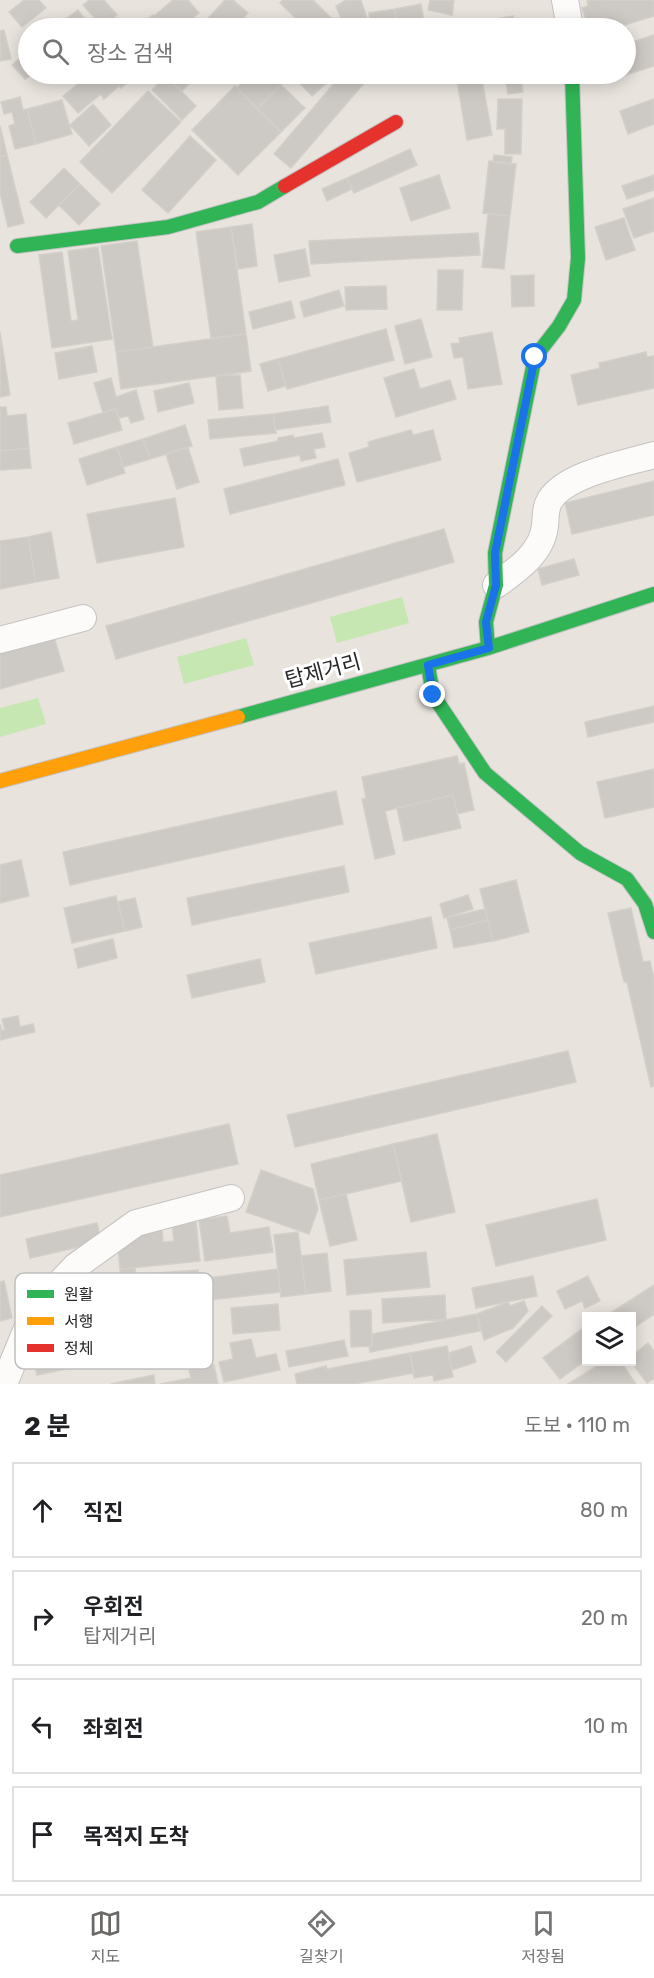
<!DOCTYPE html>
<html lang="ko">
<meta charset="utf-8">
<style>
:root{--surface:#fff;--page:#f2f2f2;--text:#202124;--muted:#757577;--line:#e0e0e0;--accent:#6b6967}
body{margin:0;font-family:Rubik,"Noto Sans KR",sans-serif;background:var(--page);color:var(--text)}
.controls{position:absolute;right:18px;bottom:18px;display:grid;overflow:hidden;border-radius:0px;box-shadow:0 3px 15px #0003}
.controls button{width:54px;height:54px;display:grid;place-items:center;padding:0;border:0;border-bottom:2px solid var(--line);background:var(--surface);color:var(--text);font:30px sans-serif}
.stop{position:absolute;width:18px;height:18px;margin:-14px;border:4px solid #1a73e8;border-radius:50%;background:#fff}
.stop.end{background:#1a73e8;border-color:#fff;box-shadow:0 2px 6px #0008}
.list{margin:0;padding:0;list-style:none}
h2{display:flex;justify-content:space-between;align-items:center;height:78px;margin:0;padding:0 24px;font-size:26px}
h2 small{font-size:20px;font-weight:400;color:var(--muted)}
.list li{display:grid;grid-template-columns:39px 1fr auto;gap:18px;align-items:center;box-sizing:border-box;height:96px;margin:0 12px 12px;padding:0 12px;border:2px solid var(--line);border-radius:0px}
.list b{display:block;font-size:22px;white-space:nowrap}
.list p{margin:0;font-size:20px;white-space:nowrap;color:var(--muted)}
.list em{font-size:20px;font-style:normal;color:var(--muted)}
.icon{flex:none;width:33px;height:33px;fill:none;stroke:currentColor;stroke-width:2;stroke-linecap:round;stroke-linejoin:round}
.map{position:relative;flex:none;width:654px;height:1384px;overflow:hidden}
.search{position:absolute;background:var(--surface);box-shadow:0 3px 15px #0003;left:18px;right:18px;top:18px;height:66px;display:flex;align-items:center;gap:15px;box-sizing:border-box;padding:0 21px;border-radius:33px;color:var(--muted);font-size:22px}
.sheet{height:510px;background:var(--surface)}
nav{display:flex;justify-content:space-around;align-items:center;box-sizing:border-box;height:84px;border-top:2px solid var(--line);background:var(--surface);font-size:16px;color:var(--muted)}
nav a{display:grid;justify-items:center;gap:3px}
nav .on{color:var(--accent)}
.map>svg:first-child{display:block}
</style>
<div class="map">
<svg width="654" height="1384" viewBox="0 0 654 1384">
<rect width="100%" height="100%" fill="#e8e3dd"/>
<path fill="#c6e7b2" d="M402 597 409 623 337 643 330 617Z
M246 638 254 665 184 684 177 657Z
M38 698 46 724 0 737V708Z"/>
<path fill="#cdc9c4" stroke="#d3cfc9" stroke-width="1.5" d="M24 0H39L46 8 22 27 9 12Z
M89 0H104L117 15 103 27 83 5Z
M173 0H188L199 13 181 28H164L154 16Z
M225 0H233L248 13 234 28H199Z
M283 0H313L339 26 337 28H306L280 3Z
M346 0H361L370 28H345L336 6Z
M430 0H454L452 15 428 10Z
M587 0H654V16L615 28H589L582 8 588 6Z
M421 4 425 28H398L395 9Z
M395 9 397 25 371 28 369 13Z
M78 10 90 25 86 28H76L67 18Z
M153 15 164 28H136Z
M513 16 515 28H475L474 23Z
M67 18 76 28H55Z
M4 30 11 59 0 61V31Z
M654 35V66L601 83 598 74H626V44Z
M28 51V74H32L25 79 12 65Z
M90 74H131L134 77 121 88 119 86 104 99 101 94 78 113 63 96Z
M170 74H199L182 91 167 77Z
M251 74H287L290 76 257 109 237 88Z
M291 74H323L330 80 312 96Z
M342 74H372L291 168 274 154Z
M456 74H481L492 135 467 140Z
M505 74H520L523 92 508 94Z
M166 76 196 106 182 120 152 90Z
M281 85 305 108 281 132 257 109Z
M235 86 281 132 238 175 192 130Z
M148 91 181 122 112 193 80 162Z
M20 97 23 110 27 109 36 144 15 149 9 126 15 124 12 112 4 114 1 102Z
M498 99H522L521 154H505V129H497Z
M654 99V124L628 134 620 111Z
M62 100 72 134 36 144 27 109Z
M93 104 111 125 89 146 70 125Z
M0 126 7 155 0 157Z
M190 136 216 160 168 213 142 190Z
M410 149 417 165 354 193 347 178Z
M7 155 24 223 8 227 0 193V157Z
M494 155 512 157 511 164 493 162Z
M489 161 516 164 510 216 483 213Z
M64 168 80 184 46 218 30 202Z
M439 175 450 208 411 221 400 188Z
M654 175V190L627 199 622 186Z
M347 178 352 189 327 201 322 189Z
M80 184 100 204 79 225 59 205Z
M654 198V231L634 238 623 209Z
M488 214 510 216 504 269 482 267Z
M624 218 635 250 606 260 595 227Z
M252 224 257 266 238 269 231 227Z
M231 227 246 334 211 338 196 232Z
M478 233 480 255 311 264 309 241Z
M137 241 153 347 116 352 101 246Z
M98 247 112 339 52 348 39 255 62 252 71 321 78 320 68 251Z
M305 249 310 276 279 282 274 255Z
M438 270H463L462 310H437Z
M534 275V306L512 307 511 276Z
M386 286 387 309 346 310 345 287Z
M339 290 344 306 304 317 300 302Z
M291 301 295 318 253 329 249 312Z
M421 319 432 357 405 364 395 326Z
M386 329 394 360 287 389 278 359Z
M0 332 10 395 0 397Z
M492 332 502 384 468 389 463 357 454 358 451 344 460 343 459 338Z
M246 334 251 371 121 389 116 352Z
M92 346 97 372 59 379 55 353Z
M646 352 647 357 654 356V388L578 405 571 375 600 368 599 363Z
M278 359 286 386 268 391 260 364Z
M414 369 420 389 450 380 456 399 396 417 384 378Z
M240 375 243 408 219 410 216 376Z
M111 378 116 397 136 390 144 419 131 423 128 416 119 418 116 409 103 413 94 383Z
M189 383 194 403 158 412 154 391Z
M328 406 331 422 275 430 273 414Z
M0 407H6L7 416 26 414 29 448 0 451Z
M116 409 122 430 74 444 68 423Z
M273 414 276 433 210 439 208 420Z
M185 425 192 446 150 459 143 439Z
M411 430 413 435 433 430 441 460 357 482 349 453 369 447 368 442Z
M322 433 325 447 314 449 316 458 301 461 300 455 244 466 240 449 278 441V438L293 435 294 438Z
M143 439 150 459 123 467 117 447Z
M117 447 125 473 87 485 79 459Z
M188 447 199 482 177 489 166 454Z
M29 448 31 468 0 470V451Z
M338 459 345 485 230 514 224 489Z
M654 481V515L572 534 565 503Z
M175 498 184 547 97 563 87 514Z
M444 529 454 562 116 659 106 626Z
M51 532 59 578 36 582 28 537Z
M28 537 36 582 0 589V541Z
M574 559 579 575 542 585 538 569Z
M53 633 64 671 0 689V648Z
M654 706V722L588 737 585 722Z
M457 756 459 764 464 763 474 810 457 814 453 795 385 811 395 854 375 859 362 799 366 798 362 777Z
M654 769V807L605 818 597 782Z
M336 791 343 824 70 885 63 852Z
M453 795 461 828 404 841 397 808Z
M21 860 29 896 0 903V865Z
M344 866 349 892 192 925 187 898Z
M516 880 529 932 493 941 480 889Z
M468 895 473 909 444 918 440 904Z
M116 896 125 931 72 943 64 908Z
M135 898 142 927 125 931 118 902Z
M631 908 643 962 650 961 654 979V1086L651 1087 627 982H624L608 913Z
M485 909 488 920 450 930 447 918Z
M431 917 437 948 316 974 309 943Z
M488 920 493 941 454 948 450 930Z
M113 939 117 958 78 968 74 949Z
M260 959 265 982 192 998 187 975Z
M18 1016 20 1027 33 1024 35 1032 0 1040V1024L2 1031 5 1030 2 1019Z
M568 1051 576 1082 295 1147 287 1115Z
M229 1124 238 1164 0 1217V1175Z
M437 1134 455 1212 411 1222 393 1144Z
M393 1144 402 1181 319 1200 311 1164Z
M261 1170 313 1189 318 1209 309 1234 246 1212Z
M346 1194 357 1240 330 1246 319 1200Z
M597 1199 606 1240 496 1266 486 1225Z
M227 1216 230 1233 269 1227 273 1252 205 1261 199 1220Z
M196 1222 200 1261 120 1269 118 1247 138 1231 162 1229 163 1242 174 1241 172 1224Z
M97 1223 101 1242 30 1258 26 1239Z
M298 1232 306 1294 281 1297 274 1235Z
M426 1252 430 1287 347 1295 344 1260Z
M327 1253 331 1291 306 1294 301 1256Z
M135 1268 137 1289 158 1287 157 1273 198 1270 200 1299 124 1307 120 1269Z
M278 1269 280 1292 211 1300 208 1278Z
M533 1276 537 1296 476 1308 472 1288Z
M588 1276 600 1301 585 1308 582 1301 565 1309 557 1291Z
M4 1281 12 1318 0 1321V1282Z
M654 1285V1314L632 1329V1316H611L609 1314Z
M445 1295 446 1319 383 1323 382 1299Z
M524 1301 528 1311 513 1328 484 1340 477 1314 508 1302 510 1306Z
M278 1304 280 1330 233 1334 231 1308Z
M542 1306 552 1316 506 1362 496 1352Z
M371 1310 372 1346 351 1347 350 1311Z
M477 1314 480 1331 370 1352 369 1346H372V1334Z
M586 1326V1360L560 1379 543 1358Z
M251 1339 256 1358 276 1354 280 1370 224 1382 219 1362 233 1359 230 1343Z
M344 1340 348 1356 289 1367 286 1351Z
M101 1343 105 1361 37 1375 33 1358Z
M648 1343 654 1351V1378L647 1383 631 1362 632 1356Z
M447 1346 453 1377 434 1381 433 1375 414 1378 410 1353Z
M471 1346 476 1362 452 1370 449 1353Z
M410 1353 414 1373 354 1384H297L295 1374 326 1366 327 1369Z
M603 1362H621L636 1384H568Z
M214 1365 218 1384H160L191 1378 189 1370Z
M154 1375 155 1384H111Z"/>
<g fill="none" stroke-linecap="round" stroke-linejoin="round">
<g stroke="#c4c3c3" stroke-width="28">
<path id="street" d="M565 0 570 28
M496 585C517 570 542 553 545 526 546 517 545 508 550 500 566 474 626 463 654 455
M0 640 83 618
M4 1384 35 1309 76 1266 136 1223 231 1198"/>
</g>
<g stroke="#c4c3c3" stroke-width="16">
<path id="fast" d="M17 246 168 227 258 202 285 186
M488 648 486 622 496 585 495 553 535 357 559 326 574 300 578 258 572 74
M428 665 433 695 485 773 580 853 627 879 645 904 654 932
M238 717 488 648 654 594"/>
</g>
<g stroke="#c4c3c3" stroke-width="16">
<path id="slow" d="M0 781 238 717"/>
</g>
<g stroke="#c4c3c3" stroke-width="16">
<path id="jam" d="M285 186 396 122"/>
</g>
<use href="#street" stroke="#fcfbfa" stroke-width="26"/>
<use href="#fast" stroke="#30b455" stroke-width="14"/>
<use href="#slow" stroke="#ff9f0a" stroke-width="14"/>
<use href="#jam" stroke="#e5322d" stroke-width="14"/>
</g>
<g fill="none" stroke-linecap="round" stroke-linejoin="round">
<path stroke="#1a73e8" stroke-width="8" d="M433 695 428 665 489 648 486 622 496 585 495 553 535 357"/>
</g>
<g text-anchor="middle" stroke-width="6" stroke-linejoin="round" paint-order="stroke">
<g font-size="21" fill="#282828" stroke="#fff">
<text transform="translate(323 671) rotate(-15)" y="7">탑제거리</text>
</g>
</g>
<rect x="15" y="1273" width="198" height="96" rx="9" fill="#fff" stroke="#bebebe" stroke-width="1.5"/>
<rect x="27" y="1290" width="27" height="8" fill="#30b455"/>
<rect x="27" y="1317" width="27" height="8" fill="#ff9f0a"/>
<rect x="27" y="1344" width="27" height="8" fill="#e5322d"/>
<g font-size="16" fill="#282828">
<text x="64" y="1300">원활</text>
<text x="64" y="1327">서행</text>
<text x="64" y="1354">정체</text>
</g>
</svg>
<div class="controls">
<button><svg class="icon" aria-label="layers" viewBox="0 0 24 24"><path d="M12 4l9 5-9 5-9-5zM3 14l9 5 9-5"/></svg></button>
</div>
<div class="stop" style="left:535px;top:357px"></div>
<div class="stop end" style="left:433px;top:695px"></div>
<div class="search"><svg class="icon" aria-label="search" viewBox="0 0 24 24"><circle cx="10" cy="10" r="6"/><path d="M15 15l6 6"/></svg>장소 검색</div>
</div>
<section class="sheet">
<h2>2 분<small>도보 · 110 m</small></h2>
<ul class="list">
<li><svg class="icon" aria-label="ahead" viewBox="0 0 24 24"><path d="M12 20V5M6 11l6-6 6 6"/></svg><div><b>직진</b></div><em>80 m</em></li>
<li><svg class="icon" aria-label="right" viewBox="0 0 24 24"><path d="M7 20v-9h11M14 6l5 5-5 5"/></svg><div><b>우회전</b><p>탑제거리</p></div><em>20 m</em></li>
<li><svg class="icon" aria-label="left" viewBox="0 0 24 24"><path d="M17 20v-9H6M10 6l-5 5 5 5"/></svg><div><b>좌회전</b></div><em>10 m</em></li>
<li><svg class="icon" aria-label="arrive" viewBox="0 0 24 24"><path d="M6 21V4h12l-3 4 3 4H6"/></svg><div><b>목적지 도착</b></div></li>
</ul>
</section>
<nav>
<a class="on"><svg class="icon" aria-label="map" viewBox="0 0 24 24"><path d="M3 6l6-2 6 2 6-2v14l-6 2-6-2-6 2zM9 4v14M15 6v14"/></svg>지도</a>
<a><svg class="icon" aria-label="directions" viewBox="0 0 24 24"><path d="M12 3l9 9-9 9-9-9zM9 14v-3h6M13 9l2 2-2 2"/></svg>길찾기</a>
<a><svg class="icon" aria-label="saved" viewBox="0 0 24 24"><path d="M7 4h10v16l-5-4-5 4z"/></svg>저장됨</a>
</nav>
